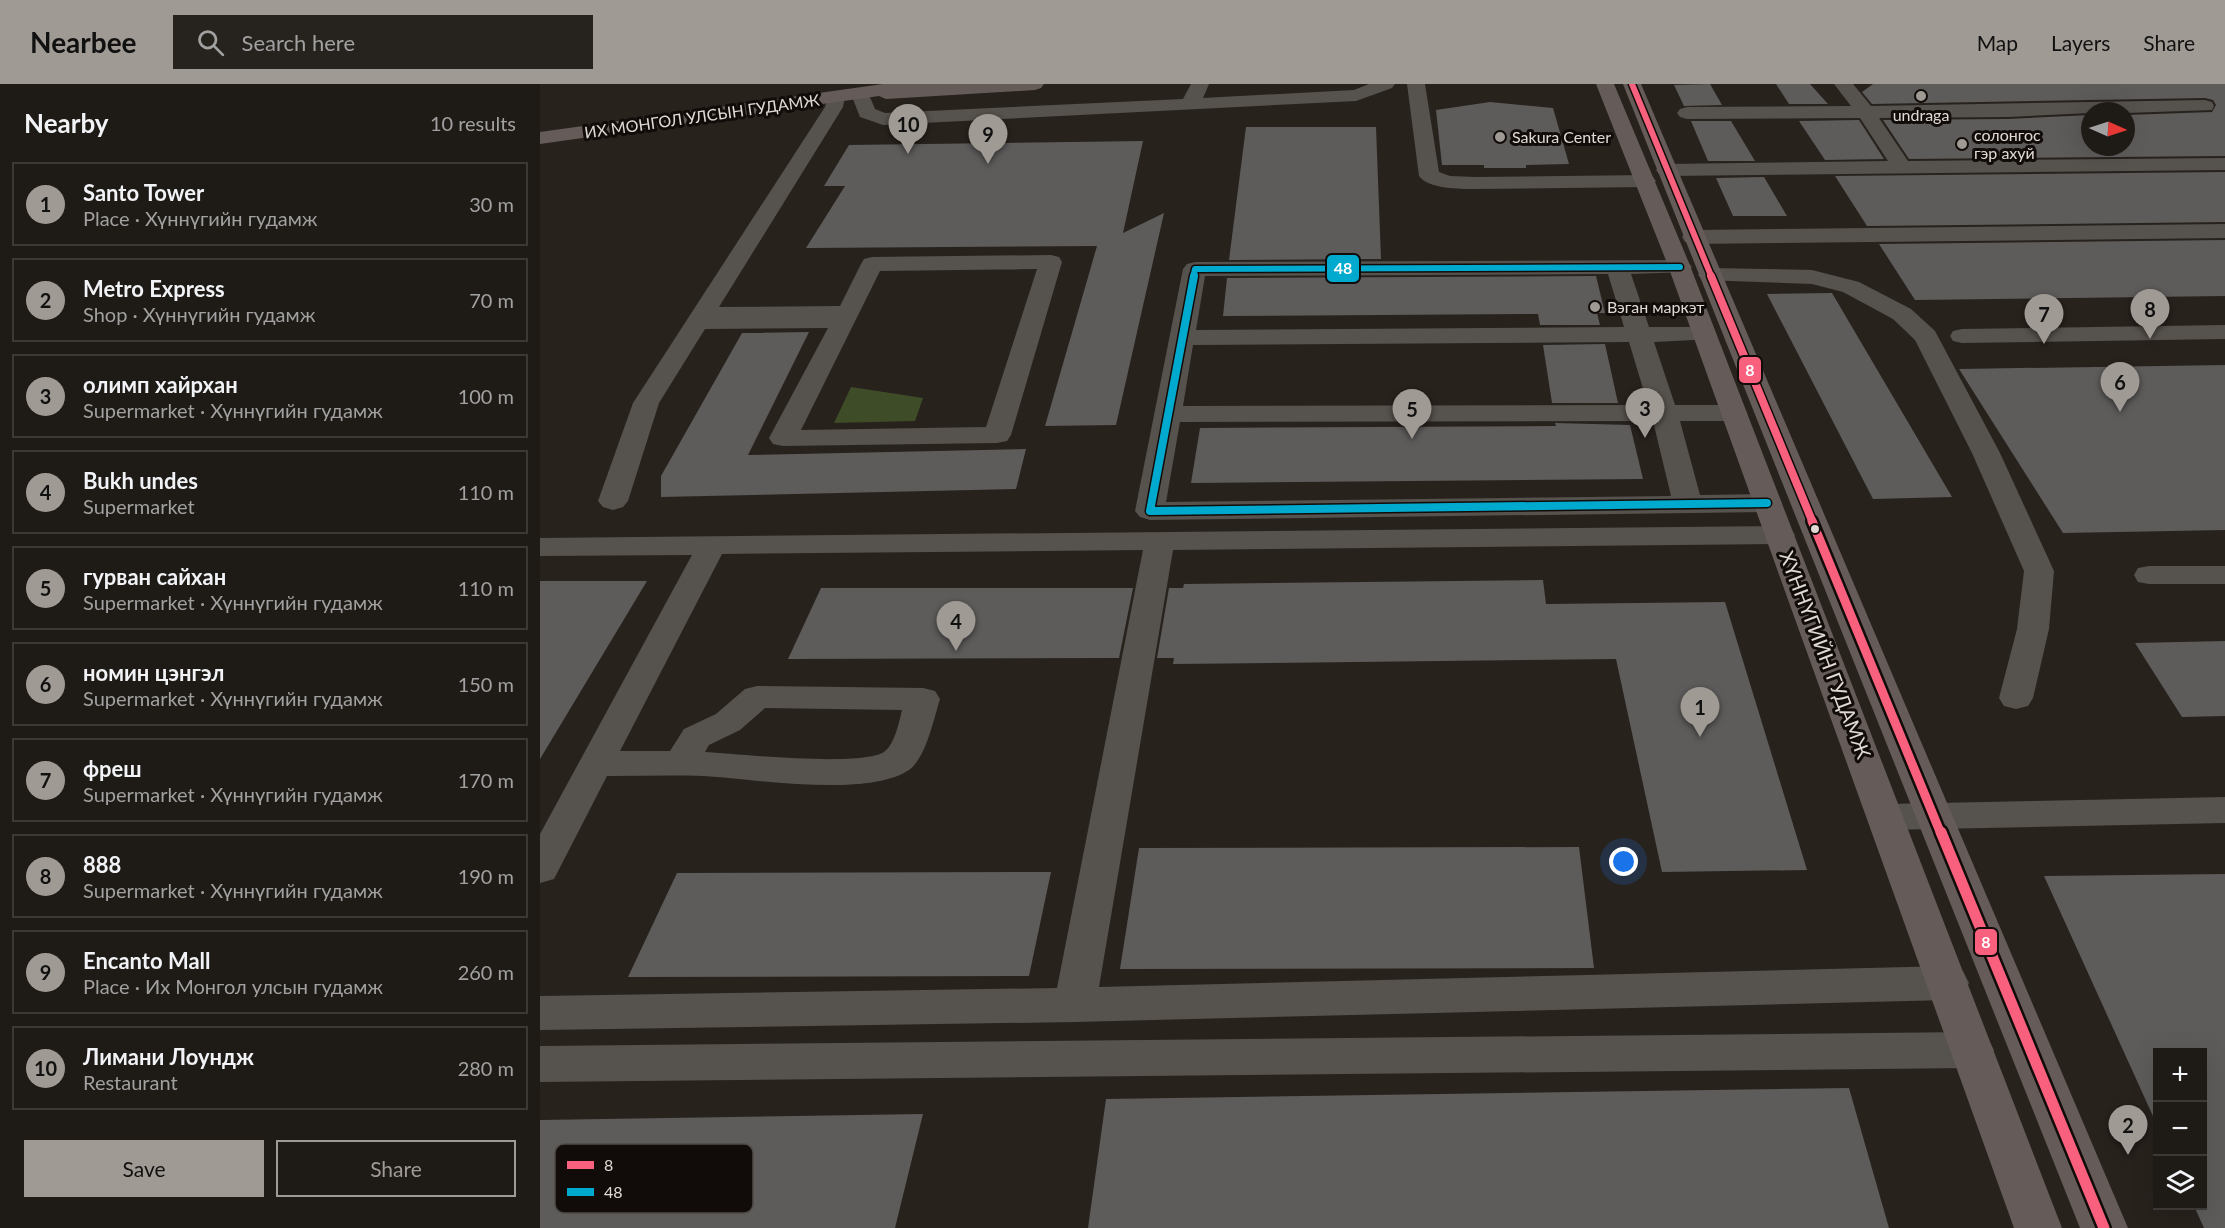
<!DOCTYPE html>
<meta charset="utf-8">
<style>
:root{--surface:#1e1a16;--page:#26231f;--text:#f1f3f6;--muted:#a1a1a1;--line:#3c3835;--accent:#a09a94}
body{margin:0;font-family:Lato,sans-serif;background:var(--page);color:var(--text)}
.controls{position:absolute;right:18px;bottom:18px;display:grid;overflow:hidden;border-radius:0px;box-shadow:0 6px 24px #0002}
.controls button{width:54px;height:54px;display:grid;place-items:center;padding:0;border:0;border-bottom:2px solid var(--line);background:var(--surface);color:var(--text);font:30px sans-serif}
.compass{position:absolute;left:1541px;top:18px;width:54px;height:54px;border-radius:50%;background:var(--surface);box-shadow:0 6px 24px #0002;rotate:93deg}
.you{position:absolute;left:1084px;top:778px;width:21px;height:21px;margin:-15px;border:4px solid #fff;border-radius:50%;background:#1a73e8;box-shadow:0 0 0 9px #1a73e833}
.badge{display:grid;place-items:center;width:39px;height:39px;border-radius:50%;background:var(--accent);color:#111;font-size:20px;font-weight:700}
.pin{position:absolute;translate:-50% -50px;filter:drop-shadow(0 2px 3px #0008)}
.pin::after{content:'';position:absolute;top:32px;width:21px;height:18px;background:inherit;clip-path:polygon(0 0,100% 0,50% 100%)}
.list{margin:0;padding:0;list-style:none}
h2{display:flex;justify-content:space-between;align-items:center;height:78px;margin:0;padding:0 24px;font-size:26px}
h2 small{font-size:20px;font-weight:400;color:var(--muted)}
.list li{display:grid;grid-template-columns:39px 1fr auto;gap:18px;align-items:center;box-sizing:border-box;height:84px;margin:0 12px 12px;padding:0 12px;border:2px solid var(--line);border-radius:0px}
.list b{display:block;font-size:22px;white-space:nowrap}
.list p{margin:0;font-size:20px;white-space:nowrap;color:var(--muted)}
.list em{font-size:20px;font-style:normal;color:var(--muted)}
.actions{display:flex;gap:12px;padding:18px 24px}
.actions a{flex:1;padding:14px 0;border:2px solid var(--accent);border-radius:0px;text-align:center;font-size:21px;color:var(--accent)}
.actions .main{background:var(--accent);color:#111}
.icon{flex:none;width:33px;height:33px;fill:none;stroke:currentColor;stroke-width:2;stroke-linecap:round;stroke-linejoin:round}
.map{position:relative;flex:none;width:1685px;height:1144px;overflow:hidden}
header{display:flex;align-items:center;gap:36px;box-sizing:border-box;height:84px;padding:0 30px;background:var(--accent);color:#111}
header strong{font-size:28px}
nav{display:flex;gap:33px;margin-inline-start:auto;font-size:21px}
.search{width:420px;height:54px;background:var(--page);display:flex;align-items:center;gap:15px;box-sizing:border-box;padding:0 21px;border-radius:0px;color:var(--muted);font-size:22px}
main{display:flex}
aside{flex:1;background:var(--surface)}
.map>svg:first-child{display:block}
</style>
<header>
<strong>Nearbee</strong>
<div class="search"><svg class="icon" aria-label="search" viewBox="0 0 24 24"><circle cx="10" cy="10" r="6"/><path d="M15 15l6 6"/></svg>Search here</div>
<nav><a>Map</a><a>Layers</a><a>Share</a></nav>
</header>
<main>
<aside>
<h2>Nearby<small>10 results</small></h2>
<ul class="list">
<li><span class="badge">1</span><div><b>Santo Tower</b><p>Place · Хүннүгийн гудамж</p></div><em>30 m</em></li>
<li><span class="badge">2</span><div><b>Metro Express</b><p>Shop · Хүннүгийн гудамж</p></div><em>70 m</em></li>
<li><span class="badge">3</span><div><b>олимп хайрхан</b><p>Supermarket · Хүннүгийн гудамж</p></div><em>100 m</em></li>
<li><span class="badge">4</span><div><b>Bukh undes</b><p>Supermarket</p></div><em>110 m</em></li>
<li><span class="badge">5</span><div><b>гурван сайхан</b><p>Supermarket · Хүннүгийн гудамж</p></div><em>110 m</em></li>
<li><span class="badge">6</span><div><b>номин цэнгэл</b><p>Supermarket · Хүннүгийн гудамж</p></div><em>150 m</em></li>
<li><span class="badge">7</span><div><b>фреш</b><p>Supermarket · Хүннүгийн гудамж</p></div><em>170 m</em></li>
<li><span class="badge">8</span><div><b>888</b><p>Supermarket · Хүннүгийн гудамж</p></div><em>190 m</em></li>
<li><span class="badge">9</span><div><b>Encanto Mall</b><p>Place · Их Монгол улсын гудамж</p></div><em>260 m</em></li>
<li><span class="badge">10</span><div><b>Лимани Лоундж</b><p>Restaurant</p></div><em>280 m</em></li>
</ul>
<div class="actions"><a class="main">Save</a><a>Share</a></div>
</aside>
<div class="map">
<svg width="1685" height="1144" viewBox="0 0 1685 1144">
<rect width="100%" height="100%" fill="#28221d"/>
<path fill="#3e4c28" d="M311 303 383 314 375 337 294 339Z"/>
<path fill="#5e5b5b" d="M1170 0 1182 21 1144 22 1134 1Z
M1236 0H1270L1288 20H1249Z
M1333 0H1685V72L1369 75 1343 36 1468 35 1550 31V63H1586V31L1672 28 1676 21 1673 16 1665 14 1332 20 1322 8Z
M950 18 1013 24 1029 80 986 81V84H944V81H902L896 26Z
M1319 36 1344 75 1285 76 1259 37Z
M1151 37H1191L1215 77H1168Z
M706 43H836L841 175 689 176Z
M603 57 583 149 624 129 576 341 505 342 557 162 266 164 305 102H284L309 61Z
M1685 88V138L1327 142 1295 92Z
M1224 93 1247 132H1193L1176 94Z
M1685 156V212L1375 216 1339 160Z
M1056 192 1065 229H1057L1060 241H1000L998 230 683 232 687 194Z
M1292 209 1412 413 1333 415 1227 210Z
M269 248 208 371 486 365 476 405 121 413V392L202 249Z
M1065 260 1078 319H1012L1003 261Z
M1685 281V446L1523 449 1419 285Z
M1015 339 1090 341 1103 395 651 399 660 344 1016 342Z
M1003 496 1006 520 1185 518 1267 786 1122 788 1076 575 633 580 634 574H617L629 504H643L644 500Z
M0 497H107L0 675Z
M281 504H593L579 574 248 575Z
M1685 557V632L1642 633 1595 559Z
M1039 763 1054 884 580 885 599 764Z
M511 788 489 892 88 893 137 789Z
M1685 790V1144H1664L1654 1122H1662V969H1617V1041L1504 792Z
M1309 1004 1349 1144H548L566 1015Z
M383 1030 355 1144H0V1036Z"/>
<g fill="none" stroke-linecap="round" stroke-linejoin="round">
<path fill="#56524d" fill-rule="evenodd" d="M651 0H669L663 14 814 6 829 0H855L852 4 816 17 343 41 320 33 311 10 313 6H327L335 25 345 29 643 15Z
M867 0H885L899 88 910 92 935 93 1106 91 1113 93 1116 97 1113 101 1106 103 935 105C920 105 888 105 879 92Z
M1294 0H1313L1331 22 1665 16 1672 18 1674 22 1672 26 1586 29 1550 27V29L1468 33 1339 34 1368 77 1685 74V86L1126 92 1119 90 1116 86 1119 82 1126 80 1348 77 1320 34 1147 35 1140 33 1137 29 1140 25 1147 23 1311 22Z
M296 7 303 9 305 13 303 23 179 223 300 222 321 180 324 175 332 173 511 171 519 173 522 178 471 351 467 357 457 359 243 362 233 360 229 354 288 244 165 245 119 319 88 417 83 423 73 426 63 423 58 417 93 319 285 23 289 9ZM497 185 446 343 261 346 340 187Z
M1685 140V154L1153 160 1145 158 1142 153 1145 148 1153 146Z
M1140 176 1148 178 1152 183 1148 188 1091 190 1109 243H1164L1173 245 1176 250 1173 255 1114 258 1135 321H1194L1203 323 1207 329 1203 335 1194 337H1140L1160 411 1227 410 1237 413 1242 419 1237 425 1227 428 610 436 600 433 595 427 643 185 647 180 655 178ZM1068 190 1084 243 656 246 665 192ZM1089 258 1108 321 643 322 653 261ZM1113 337 1131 412 626 418 640 338Z
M1170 184 1272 186 1319 198 1371 225 1395 247 1460 369 1514 487 1509 545 1493 614 1488 622 1476 625 1464 622 1459 614 1477 545 1484 487 1432 369 1375 256 1353 235 1303 208 1272 200 1162 196 1158 191 1162 186Z
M1685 241V255L1422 259 1413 257 1410 252 1413 247 1422 245Z
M1240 442 1251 445 1255 451 1251 457 1240 460 633 466 559 903 1408 882 1423 887 1429 899 1423 911 1408 916 535 938 0 946V912L517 904 603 466 182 470 80 667H130L144 645 176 630 205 605 217 602 383 604 395 607 400 615C394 634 386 674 369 686 327 714 214 695 164 692 132 691 99 692 67 692L14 795 0 799V750L152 471 0 472V454ZM225 624 362 626C359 638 355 660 344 668 321 683 198 670 165 668L169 661 200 646Z
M1609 482H1685V500H1609L1598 498 1594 491 1598 484Z
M1685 713V739L1346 746 1333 742 1327 733 1333 724 1346 720Z
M1432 948 1447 953 1454 966 1447 979 1432 984 0 998V962Z"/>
<path fill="#655c59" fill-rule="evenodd" d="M343 0H504L501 4 495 6 346 15 339 12 0 60V48Z
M1056 0H1074L1149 179 1522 1144H1474L1127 179Z
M1083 0H1101L1588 1144H1540Z"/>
<g stroke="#110c09" stroke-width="9">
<path id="bus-1-far3" d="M1092 0 1172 194"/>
</g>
<g stroke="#110c09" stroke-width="11">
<path id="bus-1-far2" d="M1171 192 1273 439"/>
</g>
<g stroke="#110c09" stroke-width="14">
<path id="bus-1-far1" d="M1272 437 1401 750"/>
</g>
<g stroke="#110c09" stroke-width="16">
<path id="bus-1" d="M1401 748 1564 1144"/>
</g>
<g stroke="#110c09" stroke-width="9">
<path id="bus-2-far1" d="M653 194 655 185 1140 183"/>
</g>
<g stroke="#110c09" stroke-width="11">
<path id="bus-2" d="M654 192 610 427 1227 419"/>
</g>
<use href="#bus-1-far3" stroke="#f8607d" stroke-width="6"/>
<use href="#bus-1-far2" stroke="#f8607d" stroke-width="8"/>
<use href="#bus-1-far1" stroke="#f8607d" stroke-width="9"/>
<use href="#bus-1" stroke="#f8607d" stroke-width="11"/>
<use href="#bus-2-far1" stroke="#00a9ce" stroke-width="6"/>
<use href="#bus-2" stroke="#00a9ce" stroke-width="8"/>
</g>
<g fill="#a09a94" stroke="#110c09" stroke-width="2">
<circle cx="1381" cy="12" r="6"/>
<circle cx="960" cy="53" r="6"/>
<circle cx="1422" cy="60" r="6"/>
<circle cx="1055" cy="223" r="6"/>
</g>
<circle fill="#e1dad4" stroke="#110c09" stroke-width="2" cx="1275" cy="445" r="5"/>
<g text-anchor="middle" stroke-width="6" stroke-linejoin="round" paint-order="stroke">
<g font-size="16" fill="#e1dad4" stroke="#110c09" text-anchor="start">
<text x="1381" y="37" text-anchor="middle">undraga</text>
<text x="1434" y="57">солонгос<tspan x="1434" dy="18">гэр ахуй</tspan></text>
<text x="972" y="59">Sakura Center</text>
<text x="1067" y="229">Вэган маркэт</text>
</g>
<g font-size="16" fill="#e1dad4" stroke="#110c09">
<text transform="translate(162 32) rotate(-8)" y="6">ИХ МОНГОЛ УЛСЫН ГУДАМЖ</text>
</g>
<g font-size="20" fill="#e1dad4" stroke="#110c09">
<text transform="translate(1285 571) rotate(69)" y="7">ХҮННҮГИЙН ГУДАМЖ</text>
</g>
</g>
<rect x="15" y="1060" width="198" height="69" rx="9" fill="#110c09" stroke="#4f4a46" stroke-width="1.5"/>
<rect x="27" y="1077" width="27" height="8" fill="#f8607d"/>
<rect x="27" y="1104" width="27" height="8" fill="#00a9ce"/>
<g font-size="16" fill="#e1dad4">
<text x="64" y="1087">8</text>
<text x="64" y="1114">48</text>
</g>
<g stroke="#110c09" stroke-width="2">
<rect x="786" y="170" width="34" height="29" rx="6" fill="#00a9ce"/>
<rect x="1198" y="272" width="24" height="28" rx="6" fill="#f8607d"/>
<rect x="1434" y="844" width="24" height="28" rx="6" fill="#f8607d"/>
</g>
<g font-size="16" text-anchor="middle" font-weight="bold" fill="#fff">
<text x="803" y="190">48</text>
<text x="1210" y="292">8</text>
<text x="1446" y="864">8</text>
</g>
</svg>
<div class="controls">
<button>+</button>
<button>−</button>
<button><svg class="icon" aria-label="layers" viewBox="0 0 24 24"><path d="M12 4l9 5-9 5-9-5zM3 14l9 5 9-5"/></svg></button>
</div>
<svg class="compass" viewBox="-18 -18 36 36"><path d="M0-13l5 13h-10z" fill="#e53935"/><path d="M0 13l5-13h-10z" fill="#a1a1a1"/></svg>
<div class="you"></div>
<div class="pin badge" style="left:1160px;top:653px">1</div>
<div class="pin badge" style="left:1588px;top:1071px">2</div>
<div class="pin badge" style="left:1105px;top:354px">3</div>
<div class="pin badge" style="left:416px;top:567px">4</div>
<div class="pin badge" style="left:872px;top:355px">5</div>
<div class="pin badge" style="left:1580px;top:328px">6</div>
<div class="pin badge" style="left:1504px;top:260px">7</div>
<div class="pin badge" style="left:1610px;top:255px">8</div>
<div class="pin badge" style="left:448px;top:80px">9</div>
<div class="pin badge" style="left:368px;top:70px">10</div>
</div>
</main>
